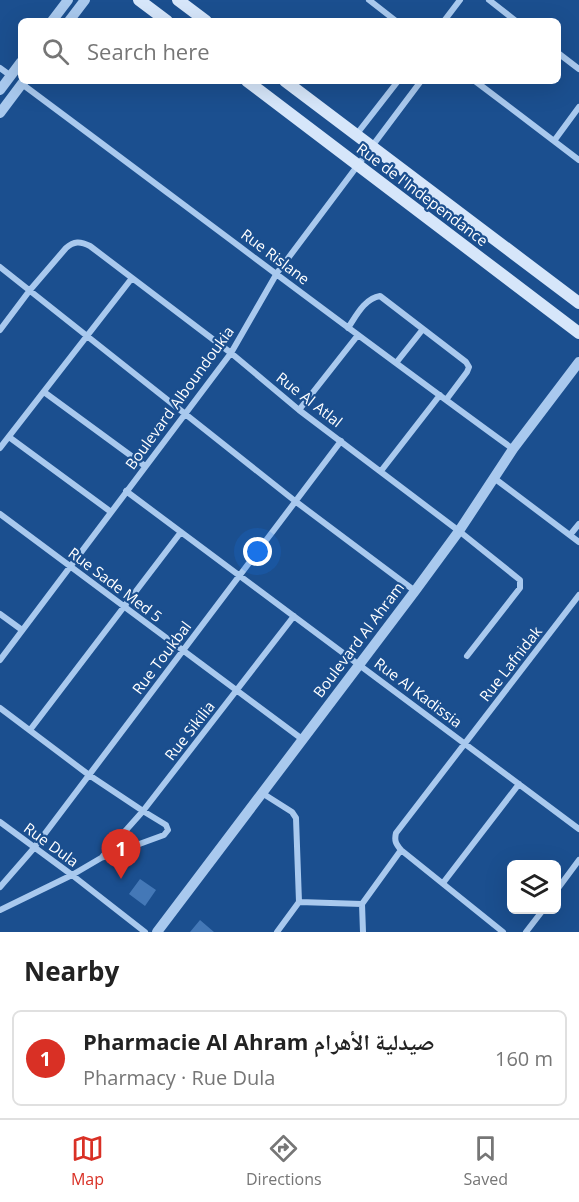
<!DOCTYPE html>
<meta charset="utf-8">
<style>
:root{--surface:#fff;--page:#f2f2f2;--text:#222;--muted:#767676;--line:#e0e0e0;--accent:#d93025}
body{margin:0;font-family:"Open Sans","Noto Naskh Arabic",sans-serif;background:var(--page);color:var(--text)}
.controls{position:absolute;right:18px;bottom:18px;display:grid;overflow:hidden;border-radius:9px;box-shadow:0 6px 24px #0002}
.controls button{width:54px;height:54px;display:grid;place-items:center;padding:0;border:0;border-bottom:2px solid var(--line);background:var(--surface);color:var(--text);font:30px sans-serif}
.you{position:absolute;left:258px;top:552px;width:21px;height:21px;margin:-15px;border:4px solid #fff;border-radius:50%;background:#1a73e8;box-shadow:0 0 0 9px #1a73e833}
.badge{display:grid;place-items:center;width:39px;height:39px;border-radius:50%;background:var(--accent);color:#fff;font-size:20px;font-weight:700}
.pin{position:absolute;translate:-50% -50px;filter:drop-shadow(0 2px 3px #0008)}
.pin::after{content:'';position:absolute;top:32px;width:21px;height:18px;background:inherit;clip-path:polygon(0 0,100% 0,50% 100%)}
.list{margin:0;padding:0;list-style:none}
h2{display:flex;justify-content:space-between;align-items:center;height:78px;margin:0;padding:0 24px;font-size:26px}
h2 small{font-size:20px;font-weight:400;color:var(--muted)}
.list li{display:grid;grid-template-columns:39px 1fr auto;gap:18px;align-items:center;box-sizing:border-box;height:96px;margin:0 12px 12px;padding:0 12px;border:2px solid var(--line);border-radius:9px}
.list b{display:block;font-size:22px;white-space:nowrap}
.list p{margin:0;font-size:20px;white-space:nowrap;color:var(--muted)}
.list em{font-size:20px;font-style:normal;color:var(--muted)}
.icon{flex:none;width:33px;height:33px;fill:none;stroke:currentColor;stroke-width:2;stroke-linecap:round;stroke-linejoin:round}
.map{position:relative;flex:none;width:579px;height:932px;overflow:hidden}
.search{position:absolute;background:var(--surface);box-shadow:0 6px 24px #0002;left:18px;right:18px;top:18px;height:66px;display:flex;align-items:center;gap:15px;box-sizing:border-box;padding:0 21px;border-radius:9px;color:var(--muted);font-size:22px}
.sheet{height:186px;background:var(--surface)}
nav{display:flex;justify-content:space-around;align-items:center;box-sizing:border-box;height:84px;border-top:2px solid var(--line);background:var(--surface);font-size:16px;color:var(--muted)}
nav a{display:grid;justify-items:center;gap:3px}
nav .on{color:var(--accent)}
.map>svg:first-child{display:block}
</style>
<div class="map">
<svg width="579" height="932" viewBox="0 0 579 932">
<rect width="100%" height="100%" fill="#1b4f8f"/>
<path fill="#4478b7" d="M140 879 156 890 145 906 129 894Z
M200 920 214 932H190Z"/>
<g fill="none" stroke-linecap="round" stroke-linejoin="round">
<path stroke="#a9c9ee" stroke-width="6" d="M369 0 396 21
M489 0 516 21
M444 21 460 0
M558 53 579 69
M0 68 11 76
M475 81 579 160
M22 84C186 206 348 329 513 449
M356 135 398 81
M554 141 579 107
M0 267 295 501 415 591
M348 328C356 316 365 298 380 296L466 362 469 367 467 372 446 400
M0 330 30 290 66 248C74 241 80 241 90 246L231 353 299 410 459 531 520 580V588L467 656
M396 363 423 329
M44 392 145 466
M299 410 358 335
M9 437 111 512
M0 448 132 278
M381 471 440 395
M494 478 579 542
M126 491 579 829
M0 514 302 739
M570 535 579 524
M0 614 22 630
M0 660 231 353 277 273 421 81
M0 708 89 775 143 811 166 825 168 830 164 835 101 858 72 875 0 910
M30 730 181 532
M262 793 292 812 296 818 299 902 277 932
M0 822 72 875 145 932
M103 856 143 811 294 616
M443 883 519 784
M0 887 34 848 341 441
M556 891 579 860
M299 902 362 904
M363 932 362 904 401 850
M503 932 401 850C396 844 394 841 396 833L579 595
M526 932 543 910"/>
<path stroke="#a9c9ee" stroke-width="10" d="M52 21 68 0
M69 21 85 0
M0 90 21 62
M0 113 24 81
M157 932 415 591 459 531 513 449 579 362"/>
<path stroke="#d6e6fa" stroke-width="12" d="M139 0 167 21
M178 0 206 21
M247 81 579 333
M285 81 579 303"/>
</g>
<g text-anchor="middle" stroke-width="4.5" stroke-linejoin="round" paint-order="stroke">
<g font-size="15" fill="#fff" stroke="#1b4f8f">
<text transform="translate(422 195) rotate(37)" y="5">Rue de l'Independance</text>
<text transform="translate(275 257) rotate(37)" y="5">Rue Rislane</text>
<text transform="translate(180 398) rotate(-54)" y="5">Boulevard Alboundoukia</text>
<text transform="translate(309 400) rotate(38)" y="5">Rue Al Atlal</text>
<text transform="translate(115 585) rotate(37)" y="5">Rue Sade Med 5</text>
<text transform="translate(359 640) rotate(-53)" y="5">Boulevard Al Ahram</text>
<text transform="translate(162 658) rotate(-53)" y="5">Rue Toukbal</text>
<text transform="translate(511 664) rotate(-52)" y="5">Rue Lafnidak</text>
<text transform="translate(418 693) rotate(37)" y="5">Rue Al Kadissia</text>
<text transform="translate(190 731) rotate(-52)" y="5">Rue Sikilia</text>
<text transform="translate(51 845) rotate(36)" y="5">Rue Dula</text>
</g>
</g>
</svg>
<div class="controls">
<button><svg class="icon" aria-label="layers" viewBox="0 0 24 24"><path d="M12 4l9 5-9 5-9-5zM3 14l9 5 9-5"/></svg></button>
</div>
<div class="you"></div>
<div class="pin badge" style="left:121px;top:879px">1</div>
<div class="search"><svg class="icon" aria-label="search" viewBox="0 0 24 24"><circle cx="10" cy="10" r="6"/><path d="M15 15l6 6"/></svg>Search here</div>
</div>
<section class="sheet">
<h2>Nearby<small></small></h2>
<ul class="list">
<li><span class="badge">1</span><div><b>Pharmacie Al Ahram صيدلية الأهرام</b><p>Pharmacy · Rue Dula</p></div><em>160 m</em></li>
</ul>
</section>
<nav>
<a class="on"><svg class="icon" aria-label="map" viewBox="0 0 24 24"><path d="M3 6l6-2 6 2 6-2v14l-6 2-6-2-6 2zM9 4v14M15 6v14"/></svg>Map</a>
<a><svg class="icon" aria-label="directions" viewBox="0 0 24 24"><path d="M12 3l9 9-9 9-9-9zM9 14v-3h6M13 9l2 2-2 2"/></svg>Directions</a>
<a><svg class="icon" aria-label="saved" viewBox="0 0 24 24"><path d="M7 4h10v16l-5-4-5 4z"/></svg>Saved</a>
</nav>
